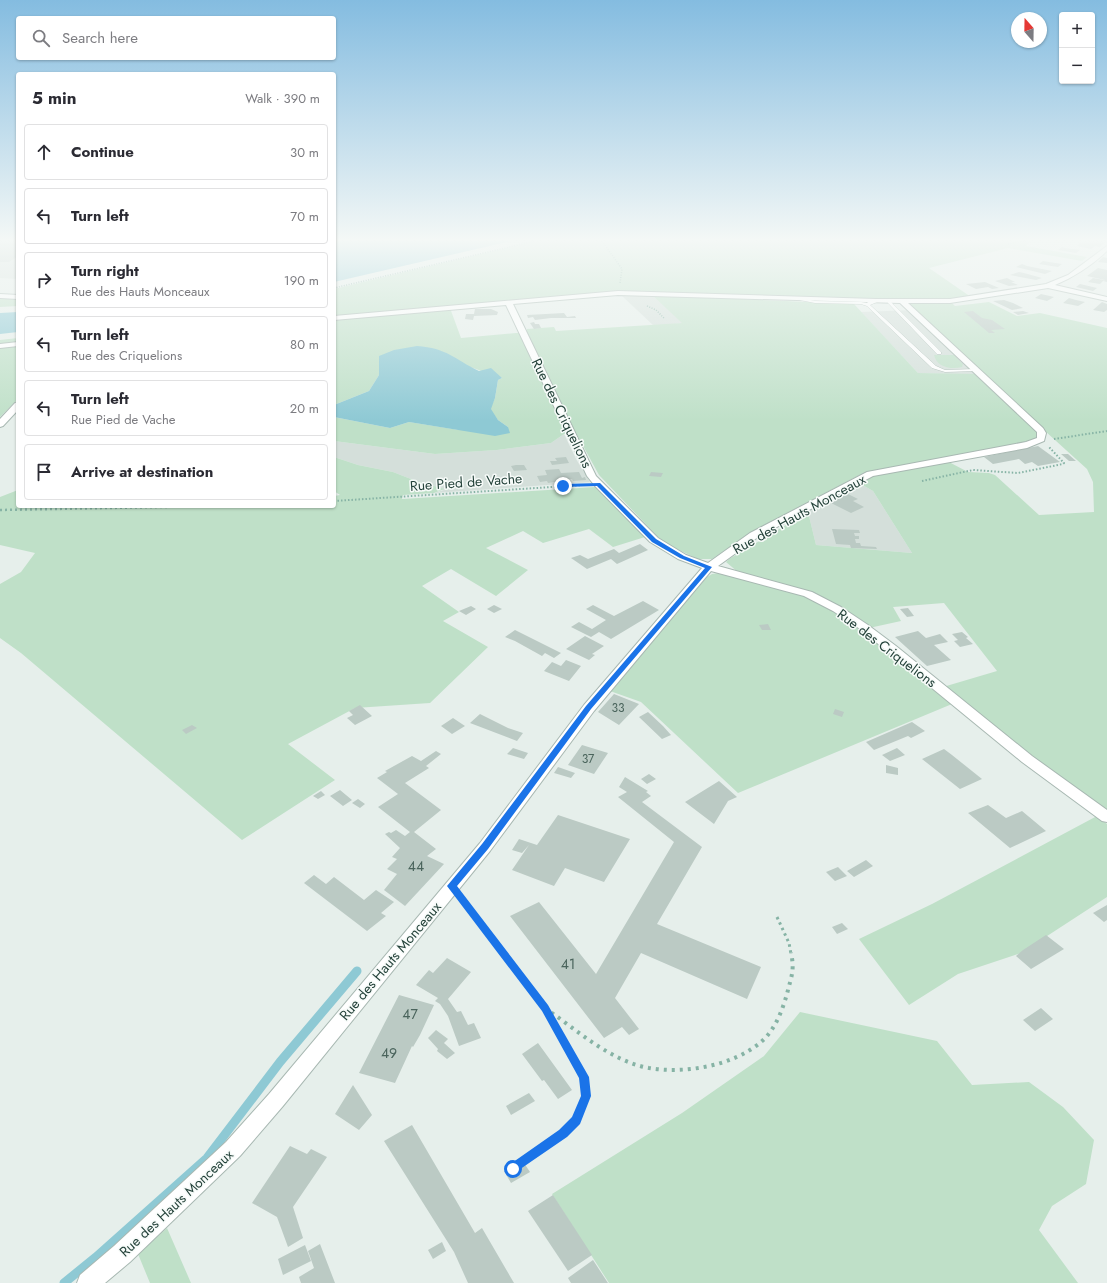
<!DOCTYPE html>
<meta charset="utf-8">
<style>
:root{--surface:#fff;--page:#f7f7f7;--text:#2b2b33;--muted:#7c7c81;--line:#e1e1e2}
body{margin:0;font-family:Jost,sans-serif;background:var(--page);color:var(--text)}
.controls{position:absolute;right:12px;top:12px;display:grid;overflow:hidden;border-radius:4px;box-shadow:0 1px 3px #0004}
.controls button{width:36px;height:36px;display:grid;place-items:center;padding:0;border:0;border-bottom:1px solid var(--line);background:var(--surface);color:var(--text);font:20px sans-serif}
.compass{position:absolute;left:1011px;top:12px;width:36px;height:36px;border-radius:50%;background:var(--surface);box-shadow:0 1px 3px #0004;rotate:340deg}
.stop{position:absolute;width:12px;height:12px;margin:-9px;border:3px solid #1a73e8;border-radius:50%;background:#fff}
.stop.end{background:#1a73e8;border-color:#fff;box-shadow:0 1px 4px #0008}
.list{margin:0;padding:0;list-style:none}
h2{display:flex;justify-content:space-between;align-items:center;height:52px;margin:0;padding:0 16px;font-size:17px}
h2 small{font-size:13px;font-weight:400;color:var(--muted)}
.list li{display:grid;grid-template-columns:26px 1fr auto;gap:12px;align-items:center;box-sizing:border-box;height:56px;margin:0 8px 8px;padding:0 8px;border:1px solid var(--line);border-radius:4px}
.list b{display:block;font-size:15px;white-space:nowrap}
.list p{margin:0;font-size:13px;white-space:nowrap;color:var(--muted)}
.list em{font-size:13px;font-style:normal;color:var(--muted)}
.icon{flex:none;width:22px;height:22px;fill:none;stroke:currentColor;stroke-width:2;stroke-linecap:round;stroke-linejoin:round}
.map{position:relative;flex:none;width:1107px;height:1283px;overflow:hidden}
.search{position:absolute;background:var(--surface);box-shadow:0 1px 3px #0004;left:16px;top:16px;width:320px;height:44px;display:flex;align-items:center;gap:10px;box-sizing:border-box;padding:0 14px;border-radius:4px;color:var(--muted);font-size:15px}
.panel{position:absolute;background:var(--surface);box-shadow:0 1px 3px #0004;left:16px;top:72px;width:320px;height:436px;border-radius:4px}
.map>svg:first-child{display:block}
</style>
<div class="map">
<svg width="1107" height="1283" viewBox="0 0 1107 1283">
<rect width="100%" height="100%" fill="#e6efeb"/>
<path fill="#d4dfda" d="M0 241H18V279L0 278Z
M620 294 652 295 683 323 654 326Z
M913 310 982 375 918 373 861 312Z
M564 434 576 459 590 482 434 493 444 490 416 481 393 472 358 465 334 457V441L435 454 497 450 551 443Z
M859 483 873 491 912 553 816 545 808 512 806 511Z"/>
<path fill="#bfe0c8" d="M536 241H1031L1026 246 1087 257 1082 261 1008 248 929 268 971 297 949 300 955 306 989 302 1017 316 1040 313 1107 328V811L1062 779 943 687 997 671 944 603 893 607 901 621 869 628 839 607 739 573 726 562 729 559 808 512 816 545 912 553 873 491 859 483 872 476 947 461 968 472 989 473 995 475 1039 515 1094 512 1093 482 1087 469 1045 431 1040 430 903 302 628 293 450 308 461 338 527 332V329L554 327 556 331 682 323 652 295 854 304 918 373 978 374 1037 431 1038 436 1035 439 1030 441 865 472 755 530 712 559H698L666 544 658 537 599 475 576 433 564 434 551 443 497 450 435 454 334 441V417L390 428 409 422 459 430 508 427 498 420 490 409 495 398 498 380 502 378 470 367 379 375 369 391 334 405V289Z
M0 298H18V306L0 307Z
M18 338V399L0 417V340Z
M934 355H954L963 364 962 367C950 370 937 367 934 355Z
M334 457 358 465 393 472 416 481 444 489 434 493 403 495 402 499 595 487 645 537 613 547 589 529 543 543 523 531 486 548 528 570 496 596 451 569 422 586 459 612 443 621 488 647 430 703 355 708 288 744 335 780 242 840 21 653 0 638V584L21 572 35 553 0 545V497L18 490V506H334V496L340 495 334 491Z
M719 573 806 596 822 603 859 627 952 704 738 793 641 702 610 691 707 577 712 574Z
M1097 816 1107 824V897L1021 953 958 974 909 1005 859 939 932 904Z
M800 1012 937 1041 972 1085 1029 1082 1063 1107 1094 1140 1086 1184 1052 1206 1039 1230 1078 1283H609L552 1194 682 1113 764 1056Z
M167 1228 191 1283H150L138 1254Z"/>
<path fill="#8ec9d4" d="M334 241H511L334 282Z
M18 312V332L0 334V313Z
M417 346C447 348 454 359 479 371L491 368 502 378 498 380 495 398 491 409 498 420 508 427 510 433 495 436 409 422 390 428 334 417V405L369 391 379 375V356L394 350Z"/>
<g fill="none" stroke-linecap="round" stroke-linejoin="round">
<path stroke="#8ec9d4" stroke-width="9" d="M64 1283 96 1257 207 1158 280 1062 357 971"/>
</g>
<path fill="#bbcac4" d="M0 241H18V256L9 262H0Z
M1082 241H1106L1100 247 1095 246 1091 249 1077 246Z
M1062 247 1065 248 1080 250 1076 253 1058 250Z
M1103 257 1107 258V263L1098 262Z
M1043 261 1049 262 1062 264 1058 267 1039 264Z
M1022 264 1027 266 1052 271 1045 274 1016 267Z
M1098 268 1107 270V282L1103 281 1105 280 1087 276Z
M1019 272 1024 273 1042 278 1036 280 1010 275Z
M1007 278 1015 282H1011L1018 285 1009 286 995 281Z
M1093 278 1104 280 1100 284 1088 282Z
M985 282 999 288 992 289 988 287 976 289 966 284Z
M1080 284 1097 288 1093 291 1076 287Z
M1041 294 1054 297 1047 301 1035 298Z
M1069 298 1076 300 1085 302 1078 306 1063 303Z
M1004 300 1013 303 1023 308 1012 310 993 301Z
M1102 302 1107 304V310L1104 312 1093 310Z
M475 309H491L498 312 497 315 474 316 473 320 465 319 466 314H474Z
M973 311 982 318 992 320 1005 329 991 330 995 333H989L964 312Z
M1023 311 1029 313 1018 315 1013 312Z
M564 313 567 317 575 316 576 318H551L535 320 533 317 528 318 527 315Z
M534 322 535 324H539L541 328 534 329 530 323Z
M1038 446 1060 462 1038 466 1032 462 1025 464 1019 459 993 464 984 457Z
M1061 454H1068L1076 461H1069Z
M566 457 569 463 552 465 550 461H557L555 458Z
M516 465H524L527 470 514 471 511 466Z
M559 469 561 473 579 472 582 478 585 477 586 480 573 481 572 479 548 483 547 481 540 482 537 476 547 475 545 470Z
M651 472 663 473 661 477 649 476Z
M848 494 858 499 853 501 864 507 851 513 829 502Z
M832 529 859 530 860 533H854L855 536H859V539H855L856 543H860L861 546 876 547 877 549 851 548 850 545 836 544Z
M640 544 648 550 617 564 611 559 587 569 571 558 580 555 588 559 614 549 619 553Z
M643 601 659 610 611 639 599 632 591 637 571 627 579 622 592 629 606 620 586 609 593 605 614 616Z
M494 605 502 609 494 613 487 609Z
M471 606 476 609 466 615 459 611Z
M908 608 914 616 907 617 900 609Z
M768 624 771 630H762L759 625Z
M515 630 561 653 554 658 545 653 542 656 515 641 505 637Z
M918 631 926 638 940 634 948 642 934 645 951 660 927 666 895 637Z
M962 632 968 637 966 638 973 644 960 647 954 641 958 640 952 634Z
M585 636 604 646 592 654 595 655 589 660 566 649Z
M566 660 581 666 569 681 544 671 552 662 561 666Z
M614 694 639 704 619 725 598 712Z
M360 705 372 716 355 725 347 718 353 715 349 711Z
M835 709 844 712 842 717 833 714Z
M648 712 663 726 671 735 662 739 639 717Z
M480 714 508 728 523 733 517 741 470 723Z
M453 718 465 726 452 734 441 726Z
M912 722 925 731 911 738 908 736 874 750 866 742Z
M192 725 197 728 186 734 182 730Z
M582 745 608 753 594 774 568 765Z
M513 748 528 753 524 759 507 754Z
M897 748 905 755 890 761 882 755Z
M944 749 952 755 982 779 960 789 922 759Z
M436 751 441 754 426 766 429 768 405 783 441 810 414 832 436 849 427 856 444 864 405 906 384 890 397 874 387 869 397 859 392 857 400 848 385 834 389 832 391 833 396 830 405 836 410 832 378 807 398 794 377 778 387 772 385 771 412 756 421 761Z
M886 765 898 768V775L886 773Z
M558 767 575 773 571 778 554 773Z
M649 774 656 779 647 784 641 779Z
M625 777 648 791 646 792 651 796 642 802 702 847 657 924 761 967 747 999 641 953 615 998 639 1029 629 1035 622 1027 604 1038 510 916 539 902 596 974 674 842 618 797 627 792 619 787Z
M719 781 737 797 728 801 714 824 685 802Z
M340 790 352 800 343 806 330 796Z
M321 791 325 795 318 799 313 796Z
M358 799 365 804 360 808 352 803Z
M988 805 1006 818 1022 811 1046 831 1010 848 968 813Z
M558 815 630 839 604 882 565 868 554 886 512 870 529 845 522 853 512 850 519 839 537 845Z
M866 860 873 866 854 877 847 871Z
M838 867 847 876 835 881 826 872Z
M314 875 326 884 334 877 364 900 376 890 394 902 381 913 386 916 367 931 304 883Z
M1107 905V920L1104 922 1093 913Z
M842 923 848 929 837 934 832 927Z
M1046 935 1064 949 1031 969 1016 956 1023 950Z
M447 958 471 972 448 999 457 1012 461 1011 468 1025 474 1023 481 1038 459 1046 448 1016 440 1004 435 1001 438 998 416 985 429 970 433 973Z
M399 995 434 1005 420 1035 413 1047 412 1046 395 1083 359 1073Z
M1041 1008 1053 1019 1035 1031 1023 1020Z
M436 1030 448 1039 444 1043 455 1053 447 1059 437 1051 438 1049 428 1038Z
M538 1043 572 1090 558 1099 544 1080 542 1081 522 1054Z
M353 1085 372 1115 359 1130 335 1114Z
M529 1093 535 1101 511 1115 506 1106Z
M412 1125 475 1233 482 1228 514 1283H468L454 1252 384 1141Z
M290 1146 307 1154 311 1149 327 1157 293 1207 303 1238 288 1247 277 1217 252 1203Z
M522 1160 530 1172 511 1183 504 1171Z
M553 1195 592 1255 568 1271 528 1211Z
M442 1242 446 1251 433 1259 428 1250Z
M320 1244 335 1283H301L299 1277 314 1268 308 1251Z
M305 1245 311 1261 283 1275 278 1259Z
M593 1260 608 1283H571L568 1278Z"/>
<g fill="none" stroke-linecap="round" stroke-linejoin="round">
<g stroke="#a8b8b2" stroke-width="1">
<path id="service" d="M801 298 815 301 861 302 867 303 868 302 877 300V302L870 305 936 366 945 370 976 369 978 370 976 371 945 372 932 368 867 306 861 304 815 303 800 300 799 299Z
M888 301H890L941 352V354H937L888 303Z"/>
</g>
<g stroke="#a8b8b2" stroke-width="2">
<path id="minor" d="M1107 246V251C1091 266 1074 277 1055 285L1107 297V301L1048 288 950 303H908L1043 428 1046 433 1044 441 1027 448 873 476 758 537 718 566 812 592 841 607 868 625 896 646 1032 756 1107 810V822L1102 821 1022 762 888 652 860 629 833 611 804 596 711 571 594 711 490 851 283 1106 240 1156 130 1262 105 1283H77L80 1275 114 1246 226 1142 269 1094 480 843 584 705 702 568 678 559 650 542 595 486 587 476 506 305 334 320V316L618 291 876 299H950L1046 284 1068 275ZM618 295 900 303 1037 432V438L1026 442 867 472 750 533 708 563 686 555 658 538 596 476 513 304Z
M0 294 18 295V299L0 298Z
M18 342V346L0 348V344Z
M18 402V410L3 426 0 427V419L15 403Z"/>
</g>
<path stroke="#86b3a5" stroke-width="1.5" stroke-dasharray="1 1.5" stroke-linecap="butt" d="M602 241 622 269 620 283
M1008 244 1026 241
M334 288 535 241
M647 306 656 310 664 318"/>
<path stroke="#86b3a5" stroke-width="2" stroke-dasharray="1.5 2" stroke-linecap="butt" d="M1054 439 1107 431
M922 481 973 470 1018 473 1063 464 1064 463 1049 447
M334 501 583 485
M212 506H217"/>
<path stroke="#86b3a5" stroke-width="2.5" stroke-dasharray="2 3" stroke-linecap="butt" d="M0 510 217 506"/>
<path stroke="#86b3a5" stroke-width="3" stroke-dasharray="2.5 3.5" stroke-linecap="butt" d="M462 899 504 954
M777 917 789 943 791 954"/>
<path stroke="#86b3a5" stroke-width="4" stroke-dasharray="3 5" stroke-linecap="butt" d="M503 953 545 1008 584 1077 586 1096 576 1120 563 1134 513 1169
M545 1008C577 1030 610 1061 649 1068 685 1074 733 1066 761 1042 775 1030 782 1011 787 994 791 977 795 971 791 953"/>
<use href="#service" fill="#fff" fill-rule="evenodd"/>
<use href="#minor" fill="#fff" fill-rule="evenodd"/>
</g>
<linearGradient id="sky" x2="0" y2="1"><stop stop-color="#84bce0"/><stop offset="0.57" stop-color="#f4f8f6"/><stop offset="1" stop-color="#f4f8f6" stop-opacity="0"/></linearGradient>
<rect width="1107" height="421" fill="url(#sky)"/>
<path fill="#1a73e8" d="M600 483 656 539 684 556 712 567 591 709 488 849 457 886 548 1005 589 1077 591 1096 580 1124 567 1137 513 1174 509 1173 508 1169 509 1165 559 1130 572 1117 581 1096 579 1078 542 1011 447 886 482 844 586 706 705 568 680 558 652 542 597 486 563 487 561 486 563 484Z"/>
<g text-anchor="middle" stroke-width="3" stroke-linejoin="round" paint-order="stroke">
<g font-size="12" fill="#4a645c">
<text x="618" y="712">33</text>
<text x="588" y="763">37</text>
</g>
<g font-size="14" fill="#24423a" stroke="#f7fbf9">
<text transform="translate(562 413) rotate(64)" y="5">Rue des Criquelions</text>
<text transform="translate(466 482) rotate(-4)" y="5">Rue Pied de Vache</text>
<text transform="translate(799 514) rotate(-29)" y="5">Rue des Hauts Monceaux</text>
<text transform="translate(887 648) rotate(37)" y="5">Rue des Criquelions</text>
<text transform="translate(390 961) rotate(-50)" y="5">Rue des Hauts Monceaux</text>
<text transform="translate(176 1203) rotate(-43)" y="5">Rue des Hauts Monceaux</text>
</g>
<g font-size="14" fill="#4a645c">
<text x="416" y="871">44</text>
<text x="568" y="969">41</text>
<text x="410" y="1019">47</text>
<text x="389" y="1058">49</text>
</g>
</g>
</svg>
<div class="controls">
<button>+</button>
<button>−</button>
</div>
<svg class="compass" viewBox="-18 -18 36 36"><path d="M0-13l5 13h-10z" fill="#e53935"/><path d="M0 13l5-13h-10z" fill="#7c7c81"/></svg>
<div class="stop" style="left:513px;top:1169px"></div>
<div class="stop end" style="left:563px;top:486px"></div>
<div class="search"><svg class="icon" aria-label="search" viewBox="0 0 24 24"><circle cx="10" cy="10" r="6"/><path d="M15 15l6 6"/></svg>Search here</div>
<section class="panel">
<h2>5 min<small>Walk · 390 m</small></h2>
<ul class="list">
<li><svg class="icon" aria-label="ahead" viewBox="0 0 24 24"><path d="M12 20V5M6 11l6-6 6 6"/></svg><div><b>Continue</b></div><em>30 m</em></li>
<li><svg class="icon" aria-label="left" viewBox="0 0 24 24"><path d="M17 20v-9H6M10 6l-5 5 5 5"/></svg><div><b>Turn left</b></div><em>70 m</em></li>
<li><svg class="icon" aria-label="right" viewBox="0 0 24 24"><path d="M7 20v-9h11M14 6l5 5-5 5"/></svg><div><b>Turn right</b><p>Rue des Hauts Monceaux</p></div><em>190 m</em></li>
<li><svg class="icon" aria-label="left" viewBox="0 0 24 24"><path d="M17 20v-9H6M10 6l-5 5 5 5"/></svg><div><b>Turn left</b><p>Rue des Criquelions</p></div><em>80 m</em></li>
<li><svg class="icon" aria-label="left" viewBox="0 0 24 24"><path d="M17 20v-9H6M10 6l-5 5 5 5"/></svg><div><b>Turn left</b><p>Rue Pied de Vache</p></div><em>20 m</em></li>
<li><svg class="icon" aria-label="arrive" viewBox="0 0 24 24"><path d="M6 21V4h12l-3 4 3 4H6"/></svg><div><b>Arrive at destination</b></div></li>
</ul>
</section>
</div>
